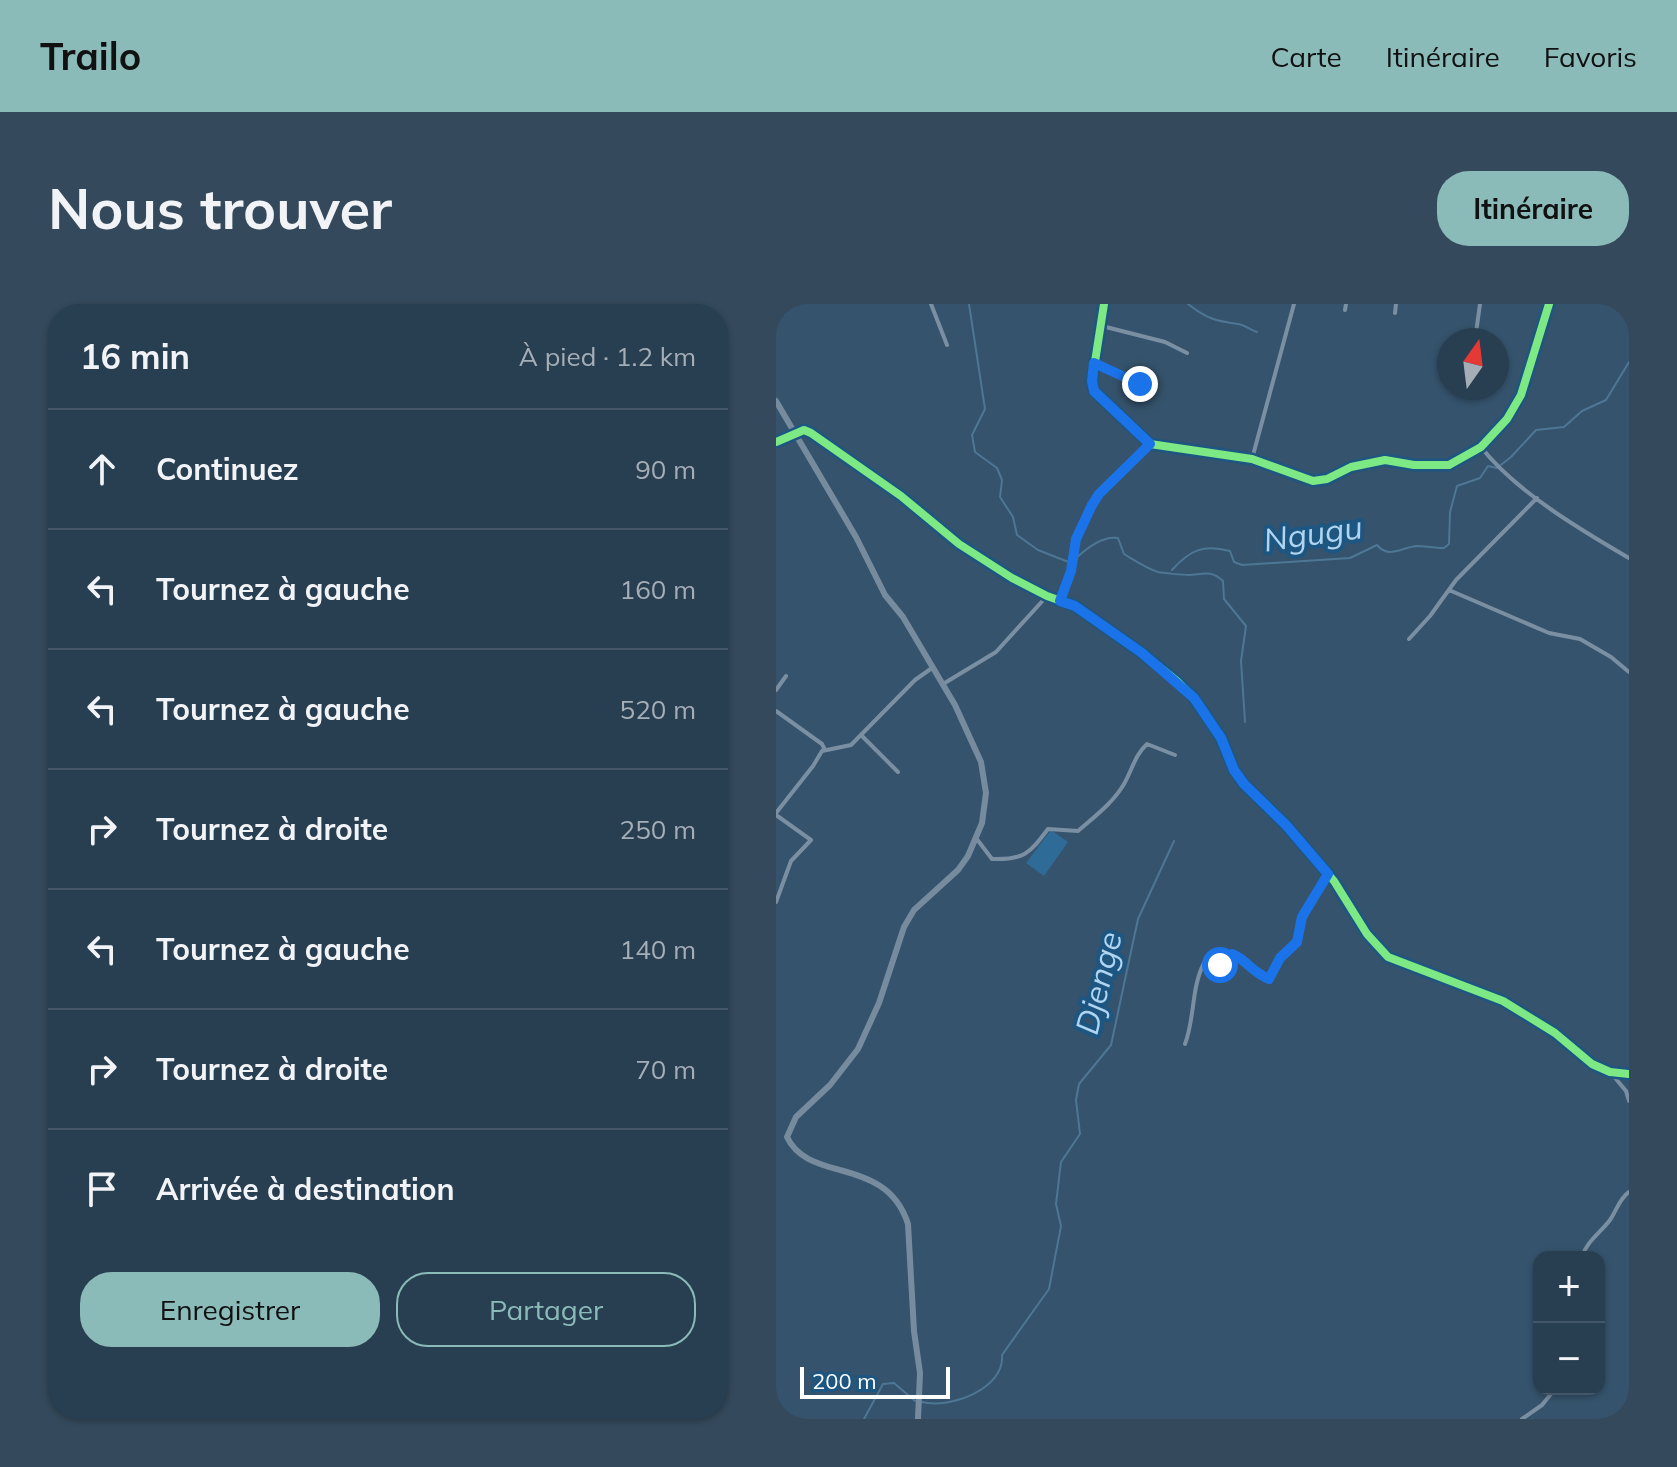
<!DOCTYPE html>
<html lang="fr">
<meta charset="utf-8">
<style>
:root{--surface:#283e51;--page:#34495b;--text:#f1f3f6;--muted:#a5aeb7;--line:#445768;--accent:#8bbbb9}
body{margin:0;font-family:Mulish,sans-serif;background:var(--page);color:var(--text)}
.controls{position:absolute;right:24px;bottom:24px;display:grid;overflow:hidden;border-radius:16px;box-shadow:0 2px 6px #0004}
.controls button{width:72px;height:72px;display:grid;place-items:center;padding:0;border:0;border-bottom:2px solid var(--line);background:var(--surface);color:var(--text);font:40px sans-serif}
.compass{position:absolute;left:661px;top:24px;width:72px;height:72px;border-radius:50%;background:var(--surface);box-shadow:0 2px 6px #0004;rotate:14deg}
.scale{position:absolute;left:24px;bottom:20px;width:150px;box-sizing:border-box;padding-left:8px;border:4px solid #fff;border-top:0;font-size:22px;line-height:28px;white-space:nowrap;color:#fff;-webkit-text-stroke:6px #1e5682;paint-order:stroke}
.stop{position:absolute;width:24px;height:24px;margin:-18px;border:6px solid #1a73e8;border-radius:50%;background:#fff}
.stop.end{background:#1a73e8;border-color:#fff;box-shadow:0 2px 8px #0008}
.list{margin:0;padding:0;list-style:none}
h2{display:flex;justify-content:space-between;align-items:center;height:104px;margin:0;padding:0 32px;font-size:34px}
h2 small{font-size:26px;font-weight:400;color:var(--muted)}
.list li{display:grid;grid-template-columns:52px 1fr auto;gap:24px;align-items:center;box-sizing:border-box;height:120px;padding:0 32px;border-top:2px solid var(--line)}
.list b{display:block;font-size:30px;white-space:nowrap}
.list em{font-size:26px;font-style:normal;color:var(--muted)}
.actions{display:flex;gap:16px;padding:24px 32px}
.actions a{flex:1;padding:18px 0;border:2px solid var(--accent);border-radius:32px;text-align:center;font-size:28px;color:var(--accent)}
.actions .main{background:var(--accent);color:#111}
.icon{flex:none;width:44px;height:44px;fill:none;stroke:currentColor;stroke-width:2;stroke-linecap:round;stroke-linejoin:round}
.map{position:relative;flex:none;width:853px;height:1115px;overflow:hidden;border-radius:32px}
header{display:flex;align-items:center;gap:48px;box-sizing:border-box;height:112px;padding:0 40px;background:var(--accent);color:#111}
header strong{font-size:38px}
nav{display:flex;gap:44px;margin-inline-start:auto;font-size:28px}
.intro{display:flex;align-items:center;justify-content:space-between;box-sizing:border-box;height:192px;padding:0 48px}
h1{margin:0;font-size:56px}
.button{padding:20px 36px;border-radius:32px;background:var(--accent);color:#111;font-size:28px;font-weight:700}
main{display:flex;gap:48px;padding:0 48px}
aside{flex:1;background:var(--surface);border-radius:32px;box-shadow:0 2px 6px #0004}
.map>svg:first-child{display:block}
</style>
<header>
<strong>Trailo</strong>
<nav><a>Carte</a><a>Itinéraire</a><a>Favoris</a></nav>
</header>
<div class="intro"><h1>Nous trouver</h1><a class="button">Itinéraire</a></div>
<main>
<aside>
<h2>16 min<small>À pied · 1.2 km</small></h2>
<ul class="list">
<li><svg class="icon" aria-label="ahead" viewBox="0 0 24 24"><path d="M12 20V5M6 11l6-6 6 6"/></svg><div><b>Continuez</b></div><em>90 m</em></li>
<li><svg class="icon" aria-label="left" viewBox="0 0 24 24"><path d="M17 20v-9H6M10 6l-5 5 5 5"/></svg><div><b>Tournez à gauche</b></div><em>160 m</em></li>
<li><svg class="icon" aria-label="left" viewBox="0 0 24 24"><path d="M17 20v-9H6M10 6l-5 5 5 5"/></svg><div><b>Tournez à gauche</b></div><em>520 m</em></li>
<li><svg class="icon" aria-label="right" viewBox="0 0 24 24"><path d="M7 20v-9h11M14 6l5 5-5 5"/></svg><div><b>Tournez à droite</b></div><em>250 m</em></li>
<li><svg class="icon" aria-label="left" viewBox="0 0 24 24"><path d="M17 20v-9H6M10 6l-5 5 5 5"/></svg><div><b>Tournez à gauche</b></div><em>140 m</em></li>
<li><svg class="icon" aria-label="right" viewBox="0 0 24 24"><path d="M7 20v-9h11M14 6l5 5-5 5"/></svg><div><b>Tournez à droite</b></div><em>70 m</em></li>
<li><svg class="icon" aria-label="arrive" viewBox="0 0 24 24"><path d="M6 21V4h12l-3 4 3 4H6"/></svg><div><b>Arrivée à destination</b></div></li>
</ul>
<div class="actions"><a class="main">Enregistrer</a><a>Partager</a></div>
</aside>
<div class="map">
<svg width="853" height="1115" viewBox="0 0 853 1115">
<rect width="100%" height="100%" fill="#35536c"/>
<path fill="#2f6b97" d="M275 526 292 538 268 572 250 559Z"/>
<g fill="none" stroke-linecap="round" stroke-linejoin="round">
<path stroke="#4e7695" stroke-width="2" d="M193 0 209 105 196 131 199 148 221 164 226 176 224 193 237 213 241 231 262 246 295 259
M412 0C431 15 440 17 462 20 469 21 474 26 481 28
M299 255C311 244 326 232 342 234L348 250C358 256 370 264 382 268 386 269 408 271 413 271 428 270 435 266 447 277L448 295 470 322 465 357 469 418
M396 266C414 246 427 240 454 247L458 258 466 261 574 254 601 241C613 255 624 244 640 242 649 242 659 244 668 244L673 240 674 208 681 182 704 174 712 162 721 164 735 153 760 126 788 123 806 107 830 96 853 58
M146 1098C174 1105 229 1085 226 1051L273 985 285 922 280 900 285 858 304 830 300 796 303 780 335 741 362 615 398 537
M88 1115 107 1080 118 1079 139 1097"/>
<path stroke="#7b8fa2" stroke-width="4" d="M10 0 12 4 19 0
M155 0 171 41
M328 0 316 77 318 87 374 140 476 155 537 177 551 175 575 163 609 156 638 161H673L705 143 731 115 745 91 773 0
M569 6 570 0
M619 9 620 0
M326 22 389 38 411 49
M699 36 704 0
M318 59 364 80
M0 138 28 126 35 129 125 192 183 240 236 274 271 292 299 302 366 349 401 377 418 394 445 434 458 466 468 480 510 521 558 577 591 630 612 653 727 697 779 729 816 760 834 768 853 770
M705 143C739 187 805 226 853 254
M476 155 518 0
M673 286 773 329 804 335 835 353 853 368
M284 297 295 267 300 235 316 201 323 190 374 140
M633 335 654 312 680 276 761 194
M167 380 220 348 271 292
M0 386 10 372
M0 407 46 440 49 446
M86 432 122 468
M0 509 37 462 46 447 75 441 139 376 156 364
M0 511 35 536 15 557 0 598
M200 534 216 555C248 556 253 550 272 525L302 527C318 513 337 499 348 480 356 466 359 451 371 440L399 451
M409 740C419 714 415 684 428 659L448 661 453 652 460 650 466 654 472 664 493 675 504 654 521 638 526 613 552 570
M835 769 850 787 853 797
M806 953C810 938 825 928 834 916 841 906 843 895 853 888
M746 1115 766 1101 779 1085"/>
<path stroke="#768c9e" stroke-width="6" d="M0 97 80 233 109 291 127 313 179 401 205 458 210 489 206 519 192 552 182 566 138 606 128 623 103 699 82 745 54 781 20 813 11 833C33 880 110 851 132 920L138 1027 144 1069 142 1115"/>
<g stroke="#1e5682" stroke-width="13">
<path id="cycleway" d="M328 0 316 77 318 87 374 140 476 155 537 177 551 175 575 163 609 156 638 161H673L705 143 731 115 745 91 773 0
M0 138 28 126 35 129 125 192 183 240 236 274 271 292 299 302 366 349 401 377 418 394 445 434 458 466 468 480 510 521 558 577 591 630 612 653 727 697 779 729 816 760 834 768 853 770"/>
</g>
<use href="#cycleway" stroke="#7ce984" stroke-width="8"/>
</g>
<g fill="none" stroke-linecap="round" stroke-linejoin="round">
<path stroke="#1a73e8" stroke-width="10" d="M364 80 318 59 316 77 318 87 374 140 323 190 316 201 300 235 295 267 284 297 299 302 366 349 418 394 445 434 458 466 468 480 510 521 552 570 526 613 521 638 504 654 493 675C475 668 470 655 456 650L450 659 444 661"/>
</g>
<g text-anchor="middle" stroke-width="8" stroke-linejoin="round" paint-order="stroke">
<g font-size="32" font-style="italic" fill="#afd5f1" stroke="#1e5682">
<text transform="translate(537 230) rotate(-8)" y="11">Ngugu</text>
<text transform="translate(323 679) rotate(-76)" y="11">Djenge</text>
</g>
</g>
</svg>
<div class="controls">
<button>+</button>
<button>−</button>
</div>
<svg class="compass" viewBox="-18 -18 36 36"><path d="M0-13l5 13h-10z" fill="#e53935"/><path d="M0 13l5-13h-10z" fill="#a5aeb7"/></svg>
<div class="scale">200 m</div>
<div class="stop" style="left:444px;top:661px"></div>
<div class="stop end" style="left:364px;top:80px"></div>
</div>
</main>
